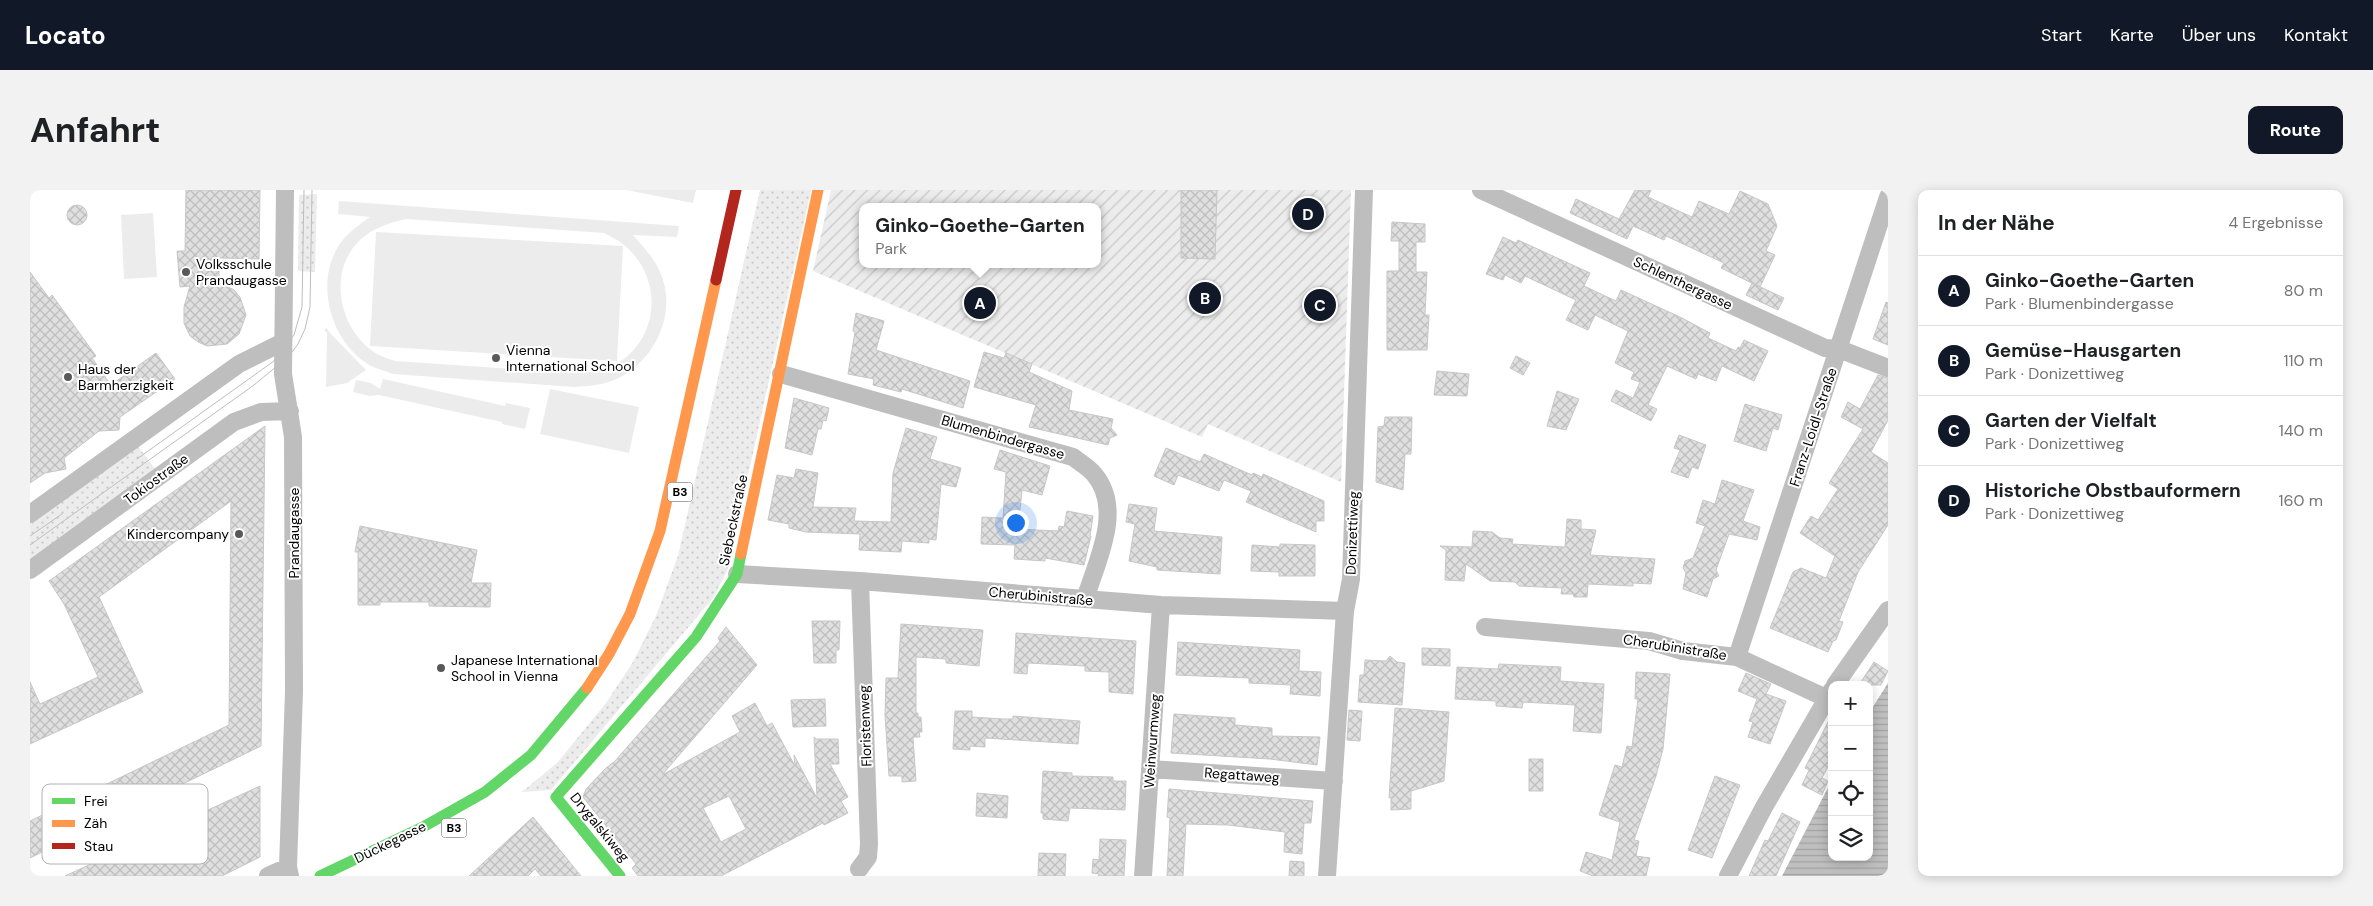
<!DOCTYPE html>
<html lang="de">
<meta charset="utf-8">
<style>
:root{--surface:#fff;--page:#f2f2f2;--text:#202124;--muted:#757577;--line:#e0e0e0;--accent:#111827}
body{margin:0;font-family:"DM Sans",sans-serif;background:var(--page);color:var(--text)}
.controls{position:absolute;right:15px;bottom:15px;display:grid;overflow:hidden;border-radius:10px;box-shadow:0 2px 12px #0003}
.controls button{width:45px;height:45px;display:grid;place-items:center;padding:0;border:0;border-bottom:1px solid var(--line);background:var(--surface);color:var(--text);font:25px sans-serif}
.you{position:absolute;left:985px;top:332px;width:18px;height:18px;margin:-12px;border:4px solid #fff;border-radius:50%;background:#1a73e8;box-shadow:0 0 0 8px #1a73e833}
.badge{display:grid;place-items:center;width:32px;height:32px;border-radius:50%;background:var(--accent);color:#fff;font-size:16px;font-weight:700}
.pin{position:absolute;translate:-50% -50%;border:2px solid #fff;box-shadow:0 1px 5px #0006}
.popup{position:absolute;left:829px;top:13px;width:242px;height:65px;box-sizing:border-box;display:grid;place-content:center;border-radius:10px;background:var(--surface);filter:drop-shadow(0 1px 4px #0005);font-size:16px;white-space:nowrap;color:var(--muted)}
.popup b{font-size:19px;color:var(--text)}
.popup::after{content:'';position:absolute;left:50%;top:100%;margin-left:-10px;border:10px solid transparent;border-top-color:var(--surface)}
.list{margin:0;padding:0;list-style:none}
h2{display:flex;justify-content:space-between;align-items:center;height:65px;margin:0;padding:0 20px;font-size:21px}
h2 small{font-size:16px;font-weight:400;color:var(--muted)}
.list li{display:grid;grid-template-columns:32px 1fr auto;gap:15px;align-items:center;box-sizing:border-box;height:70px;padding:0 20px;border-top:1px solid var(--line)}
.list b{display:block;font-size:19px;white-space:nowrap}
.list p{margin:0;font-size:16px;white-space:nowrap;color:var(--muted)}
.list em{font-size:16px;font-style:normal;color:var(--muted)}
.icon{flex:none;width:28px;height:28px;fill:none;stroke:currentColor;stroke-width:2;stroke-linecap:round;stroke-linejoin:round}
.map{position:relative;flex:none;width:1858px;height:686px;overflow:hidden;border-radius:10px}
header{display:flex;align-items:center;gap:30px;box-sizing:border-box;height:70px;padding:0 25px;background:var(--accent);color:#fff}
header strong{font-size:24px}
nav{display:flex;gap:28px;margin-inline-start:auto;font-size:18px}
.intro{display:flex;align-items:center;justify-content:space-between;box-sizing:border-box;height:120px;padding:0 30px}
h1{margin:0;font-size:35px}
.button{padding:12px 22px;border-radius:10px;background:var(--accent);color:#fff;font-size:18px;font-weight:700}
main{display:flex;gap:30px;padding:0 30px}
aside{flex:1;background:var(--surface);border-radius:10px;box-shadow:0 2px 12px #0003}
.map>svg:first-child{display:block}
</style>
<header>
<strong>Locato</strong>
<nav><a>Start</a><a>Karte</a><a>Über uns</a><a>Kontakt</a></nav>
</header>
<div class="intro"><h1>Anfahrt</h1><a class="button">Route</a></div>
<main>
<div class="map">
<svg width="1858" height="686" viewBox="0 0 1858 686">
<defs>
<pattern id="grass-dots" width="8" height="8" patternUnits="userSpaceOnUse" patternTransform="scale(1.25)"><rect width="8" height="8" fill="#ececec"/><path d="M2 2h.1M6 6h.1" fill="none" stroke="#c9c9c9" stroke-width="1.8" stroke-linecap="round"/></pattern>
<pattern id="garden-furrows" width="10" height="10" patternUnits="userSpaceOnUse" patternTransform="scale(1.25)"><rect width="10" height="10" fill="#ececec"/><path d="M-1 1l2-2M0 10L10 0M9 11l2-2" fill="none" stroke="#c9c9c9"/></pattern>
<pattern id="water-rules" width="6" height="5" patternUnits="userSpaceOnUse" patternTransform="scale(1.25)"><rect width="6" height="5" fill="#bfbfbf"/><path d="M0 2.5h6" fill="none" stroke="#a2a2a2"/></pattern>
<pattern id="building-cross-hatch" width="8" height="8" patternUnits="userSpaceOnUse" patternTransform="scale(1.25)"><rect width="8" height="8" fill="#dfdfdf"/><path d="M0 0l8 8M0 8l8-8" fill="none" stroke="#bebebe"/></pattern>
</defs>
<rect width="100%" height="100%" fill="#fff"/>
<path fill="url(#grass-dots)" d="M730 0H781L697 381 683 408 521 600 492 602 528 572 576 513 603 472 626 426 648 366Z
M287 4 285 82 268 81 269 5Z
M107 255 126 280 0 371V333Z"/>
<path fill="url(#garden-furrows)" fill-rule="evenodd" d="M801 0H1321L1311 292 1178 234 1172 247 783 81ZM832 17H1068V74H832Z"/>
<path fill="#ececec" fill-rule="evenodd" d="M596 0H666L663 13Z
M309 11 649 36 647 47 603 45C613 57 624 67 630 82 648 121 626 169 589 188 574 195 560 196 544 197L363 184C356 181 347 179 341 176 301 153 284 94 309 55 317 43 329 35 340 27L308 24ZM376 29 574 43C581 47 589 50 594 55 634 88 630 149 585 175 572 182 558 182 544 183L365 171C359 169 353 167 347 164 309 141 296 81 331 49 343 38 359 33 376 29Z
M123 23 127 87 94 89 91 25Z
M346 42 593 56 587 171 340 156Z
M297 138 299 142 336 180 317 193 296 197 297 143 294 140Z
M353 189 475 216 476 213 500 218 495 239 472 234V232L349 205 339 206 323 202 326 190 341 193 350 199Z
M520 199 609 217 599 263 510 244Z"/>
<path fill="url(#water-rules)" d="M1858 493V686H1752L1802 590V667H1839V523Z"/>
<path fill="url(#building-cross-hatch)" stroke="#c7c7c7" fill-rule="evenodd" d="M156 0H230L229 69 189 68V92L204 100 210 107 216 125 209 144 197 154 177 156 168 152 160 146 154 133V117L160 96 150 97 147 61H155Z
M1151 0H1187L1185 69 1151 68Z
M1605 0H1621L1618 7 1662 27 1669 11 1699 24 1710 1 1738 14 1747 36 1736 61 1745 65 1730 97 1691 78 1694 73 1636 46 1634 50 1603 36 1597 49 1540 23 1546 9 1589 29Z
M37 25a10 10 0 1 1 20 0a10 10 0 1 1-20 0Z
M1362 32 1395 34V52H1386V82H1397L1395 125H1399L1397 160H1357V81H1369V51H1361Z
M1473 47 1486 53 1488 50 1560 83 1554 96 1586 111 1591 100 1650 127 1680 143 1678 148 1706 161 1708 157 1710 158 1714 150 1738 161 1724 191 1692 176 1686 191 1668 184 1666 189 1637 176 1618 215 1627 219 1621 231 1581 211 1586 200 1603 208 1610 192 1601 189 1604 182 1585 173 1598 141 1565 125 1558 140 1536 130 1546 110 1495 86 1491 93 1475 85 1473 90 1456 84Z
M0 82 19 108 22 105 66 166 62 168 81 195 126 163 145 189 90 227 89 240 69 241 34 268 36 279 15 283 0 293Z
M1722 93 1754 108 1748 120 1716 105Z
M1856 112 1858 113V155L1843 149Z
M826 123 854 131 846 160 940 191 933 218 872 199 871 202 843 195 844 189 818 184 825 142 823 141Z
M954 162 974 168 976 163 1002 174 999 182 1042 201 1039 220 1083 229 1081 238 1087 245 1080 248 1078 255 999 237 1006 215 944 197Z
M1486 166 1500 173 1493 185 1480 178Z
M1407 181 1439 184 1437 206 1404 205Z
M1848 185 1858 188V230L1841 262 1858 273V335L1828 382 1809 431 1813 432 1806 450 1803 451 1798 462 1740 438 1763 382 1771 378 1796 388 1805 366 1770 343 1781 326 1788 330 1808 299 1799 293 1833 239 1811 227 1818 212 1830 219Z
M1527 201 1549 209 1536 240 1517 236Z
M764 208 799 218 796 231 793 230 791 239H788L782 265 755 258Z
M1715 214 1752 225 1748 240 1743 238 1736 261 1704 251Z
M1355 227H1382L1381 264H1375L1373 300 1346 292 1348 237 1354 236Z
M235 236 231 556 0 668V631L199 535 201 311 69 407 113 502 0 554V492L10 514 68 487 34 414 19 391Z
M876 238 907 247 900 269 931 278 926 297 911 294 906 350 899 349V353L872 351 871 362 829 360 830 344 776 342 759 338V334L738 330 747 285 764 288 766 279 788 283 783 317 826 318 824 331 861 332 863 283Z
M1649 245 1676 255 1668 279 1662 277 1658 288 1641 282 1650 260 1644 258Z
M1136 258 1170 272 1174 264 1222 285 1223 283 1232 287 1233 284 1294 311V331H1286V342L1216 312 1221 301 1194 290 1189 301 1148 285 1144 295 1124 286Z
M970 260 1020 276 1012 305 992 300 988 339 1028 341 1029 336 1034 337 1037 321 1063 326 1060 346H1061L1054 375 1015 368V371L984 369 985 355 951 354 952 327 973 328 976 282 964 279Z
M1692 290 1724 300 1713 331 1730 337 1727 350 1699 344 1686 380 1689 386 1683 389 1677 407 1653 399 1656 383 1653 378 1655 371 1663 368 1675 336 1666 333 1673 310 1685 314Z
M1099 314 1127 318 1124 341 1192 347 1190 384 1127 380V377L1099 371 1105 334 1096 332Z
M1537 329 1551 330V339L1566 340 1560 365 1625 369 1621 394 1603 393V396L1558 394 1557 407H1544L1543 404H1531L1532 398 1489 396 1485 392 1460 391 1436 374 1434 391 1415 390 1416 360 1410 356 1442 357 1443 341 1462 342 1470 348 1483 349 1482 354 1535 357Z
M330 336 447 360 441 393H461L460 417 399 416V412H350V415H328V362H325Z
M1250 354 1285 355V386H1249V382L1221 381 1222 355 1250 357Z
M782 431H810L809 460H806V473H784Z
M871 434 953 440 949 476 916 473V469L886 467V523H888V527H891L892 542H889L890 547H883L886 591 872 592V586H859L855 525 856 488H868Z
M696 437 727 475 632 585 710 542 702 526 725 513 737 536 742 533 765 576 764 565 787 608 784 547 786 549H808L809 574H800L818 607 811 611 818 623 794 635 793 633 691 686H608L602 678 606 674 553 607 556 599 576 578 585 571 690 451 688 448ZM699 606 716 639 691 652 673 618Z
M986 443 1106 451 1103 504 1079 502V482L1055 481V476L998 473 997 484 984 483Z
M1148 452 1270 460 1269 481 1291 482 1290 506 1260 504 1261 495 1219 493V488L1146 485Z
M1392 458 1420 459V476L1392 475Z
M1360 466 1367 472 1375 473 1372 515 1328 512 1330 485H1334L1335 470 1356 471Z
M1844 472 1858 481 1851 495H1829Z
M1469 474 1531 477 1530 491 1574 494 1571 543 1543 541 1545 515 1493 512 1492 518 1466 516V511L1425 509 1427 477 1468 479Z
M1606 482 1640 484 1633 559 1626 586 1604 650 1609 651 1606 666 1620 668 1616 686H1563L1550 681 1556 662 1582 670 1590 632 1569 625 1585 575 1592 577 1597 556 1602 557 1608 509H1605Z
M1716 483 1741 494 1736 504 1756 511 1740 554 1718 547 1723 532 1719 531 1727 509 1708 501Z
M795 509 796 536 763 537 761 510Z
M1365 518 1419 522 1414 591 1381 601V619L1361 620V607L1359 608Z
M1319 520 1332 521 1330 551 1317 550Z
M925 521H942V527L973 529H983V526L1050 531 1048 554 955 548V557L940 556V560L923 559Z
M1144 524 1205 528V535L1242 538V546L1290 547 1287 575 1240 569 1141 563Z
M1802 524V569L1792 588 1798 591 1792 605 1772 595 1779 580 1775 578Z
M1499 569H1513V601H1499Z
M1013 581 1042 583V586L1083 587V591H1096L1095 620 1040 618 1038 631 1013 629V623H1011Z
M1685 586 1710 595 1682 668 1658 660Z
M230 596V667L192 686H35Z
M1139 599 1283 611 1281 633H1274L1272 664 1254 662 1255 642 1198 635 1156 634 1153 686H1137L1140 628 1137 627Z
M947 603 978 606 977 628 946 626Z
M1752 623 1770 632 1746 686H1719L1735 650 1738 651Z
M503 627 551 686H511L505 679 498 686H439Z
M1070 649 1096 650 1094 686H1068L1069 684 1062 683 1063 669 1069 670Z
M1009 663 1036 664 1035 686H1008Z
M1260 671 1274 672V686H1259Z"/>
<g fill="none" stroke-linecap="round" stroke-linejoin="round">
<path stroke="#bebebe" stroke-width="18" d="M255 0 253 184 263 247 264 501 258 677 260 686
M1451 0 1795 158 1809 159 1858 178
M751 184 1043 267C1049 272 1058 277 1064 284 1094 319 1067 371 1055 409
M0 324 209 174 253 152
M0 380 204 232 231 222 260 221
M707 384 830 391 1131 415 1315 421
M1455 437 1619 451 1653 461 1707 467 1796 508
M1707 467 1858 7
M1805 495 1858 420
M1120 579 1304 591
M829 679 838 667 839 654 830 391
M238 686 258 677
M1113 686 1131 415
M1297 686 1315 421 1321 389 1334 0
M1698 686 1734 617 1802 500"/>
<path stroke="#63d668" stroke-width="11" d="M290 686 393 637 455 602 501 565 557 498
M590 686 526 607 666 447 707 384 711 364"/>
<path stroke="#ff974d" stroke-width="11" d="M711 364 788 0
M557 498 579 464 600 424 630 341 686 90"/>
<path stroke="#b3261e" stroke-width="11" d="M686 90 706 0"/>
<path stroke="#bebebe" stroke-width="1" d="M107 269 244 171 264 145 272 117 274 0
M0 346 32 324
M0 355 224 195 259 166 268 154 275 139 280 117 282 0"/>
</g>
<g fill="#595959" stroke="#fff" stroke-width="2">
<circle cx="156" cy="82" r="5"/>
<circle cx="466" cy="168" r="5"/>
<circle cx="38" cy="187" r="5"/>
<circle cx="209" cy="344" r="5"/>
<circle cx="411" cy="478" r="5"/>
</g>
<g text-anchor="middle" stroke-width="4" stroke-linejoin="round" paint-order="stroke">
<g fill="#fff" stroke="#4c4c4c" stroke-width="1">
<rect x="637.5" y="292.5" width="25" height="19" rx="4"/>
<rect x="411.5" y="628.5" width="25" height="19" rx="4"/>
</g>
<g font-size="12" font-weight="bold" fill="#000">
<text x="650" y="306">B3</text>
<text x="424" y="642">B3</text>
</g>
<g font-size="14" fill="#000" stroke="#fff" text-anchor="start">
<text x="166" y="79">Volksschule<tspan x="166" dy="16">Prandaugasse</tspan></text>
<text x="476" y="165">Vienna<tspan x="476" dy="16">International School</tspan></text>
<text x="48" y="184">Haus der<tspan x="48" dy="16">Barmherzigkeit</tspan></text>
<text x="199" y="349" text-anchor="end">Kindercompany</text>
<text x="421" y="475">Japanese International<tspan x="421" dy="16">School in Vienna</tspan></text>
</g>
<g font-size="14" fill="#000" stroke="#fff">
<text transform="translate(1653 93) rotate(25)" y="5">Schlenthergasse</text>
<text transform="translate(1783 237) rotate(-72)" y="5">Franz-Loidl-Straße</text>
<text transform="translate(973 247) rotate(16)" y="5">Blumenbindergasse</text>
<text transform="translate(126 289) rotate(-36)" y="5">Tokiostraße</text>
<text transform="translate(703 330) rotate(-78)" y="5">Siebeckstraße</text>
<text transform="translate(264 343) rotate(-90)" y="5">Prandaugasse</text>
<text transform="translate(1322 343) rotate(-88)" y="5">Donizettiweg</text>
<text transform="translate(1011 406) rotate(5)" y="5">Cherubinistraße</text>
<text transform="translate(1645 457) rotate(9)" y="5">Cherubinistraße</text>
<text transform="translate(835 536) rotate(-92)" y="5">Floristenweg</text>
<text transform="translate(1122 551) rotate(-86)" y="5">Weinwurmweg</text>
<text transform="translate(1212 585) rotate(4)" y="5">Regattaweg</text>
<text transform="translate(570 637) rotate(51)" y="5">Drygalskiweg</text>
<text transform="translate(360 652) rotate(-26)" y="5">Dückegasse</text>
</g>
</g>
<rect x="12" y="594" width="166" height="80" rx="8" fill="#fff" stroke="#b2b2b2" stroke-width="1"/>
<rect x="22" y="608" width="23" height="6" fill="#63d668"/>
<rect x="22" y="630" width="23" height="7" fill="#ff974d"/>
<rect x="22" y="653" width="23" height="6" fill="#b3261e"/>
<g font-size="14" fill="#000">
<text x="54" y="616">Frei</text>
<text x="54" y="638">Zäh</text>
<text x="54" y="661">Stau</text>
</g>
</svg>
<div class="controls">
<button>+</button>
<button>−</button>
<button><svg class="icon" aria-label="locate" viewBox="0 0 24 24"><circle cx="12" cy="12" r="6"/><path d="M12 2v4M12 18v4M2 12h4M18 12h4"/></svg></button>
<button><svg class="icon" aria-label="layers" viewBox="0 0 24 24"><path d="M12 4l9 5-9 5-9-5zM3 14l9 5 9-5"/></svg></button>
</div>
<div class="you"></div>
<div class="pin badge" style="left:950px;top:113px">A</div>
<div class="popup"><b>Ginko-Goethe-Garten</b>Park</div>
<div class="pin badge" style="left:1175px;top:108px">B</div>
<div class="pin badge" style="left:1290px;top:115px">C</div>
<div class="pin badge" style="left:1278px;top:24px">D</div>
</div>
<aside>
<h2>In der Nähe<small>4 Ergebnisse</small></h2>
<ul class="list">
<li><span class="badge">A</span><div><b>Ginko-Goethe-Garten</b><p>Park · Blumenbindergasse</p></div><em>80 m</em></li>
<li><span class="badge">B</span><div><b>Gemüse-Hausgarten</b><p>Park · Donizettiweg</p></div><em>110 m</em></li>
<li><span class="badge">C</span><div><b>Garten der Vielfalt</b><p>Park · Donizettiweg</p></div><em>140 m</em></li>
<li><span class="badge">D</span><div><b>Historiche Obstbauformern</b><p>Park · Donizettiweg</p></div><em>160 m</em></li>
</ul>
</aside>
</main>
